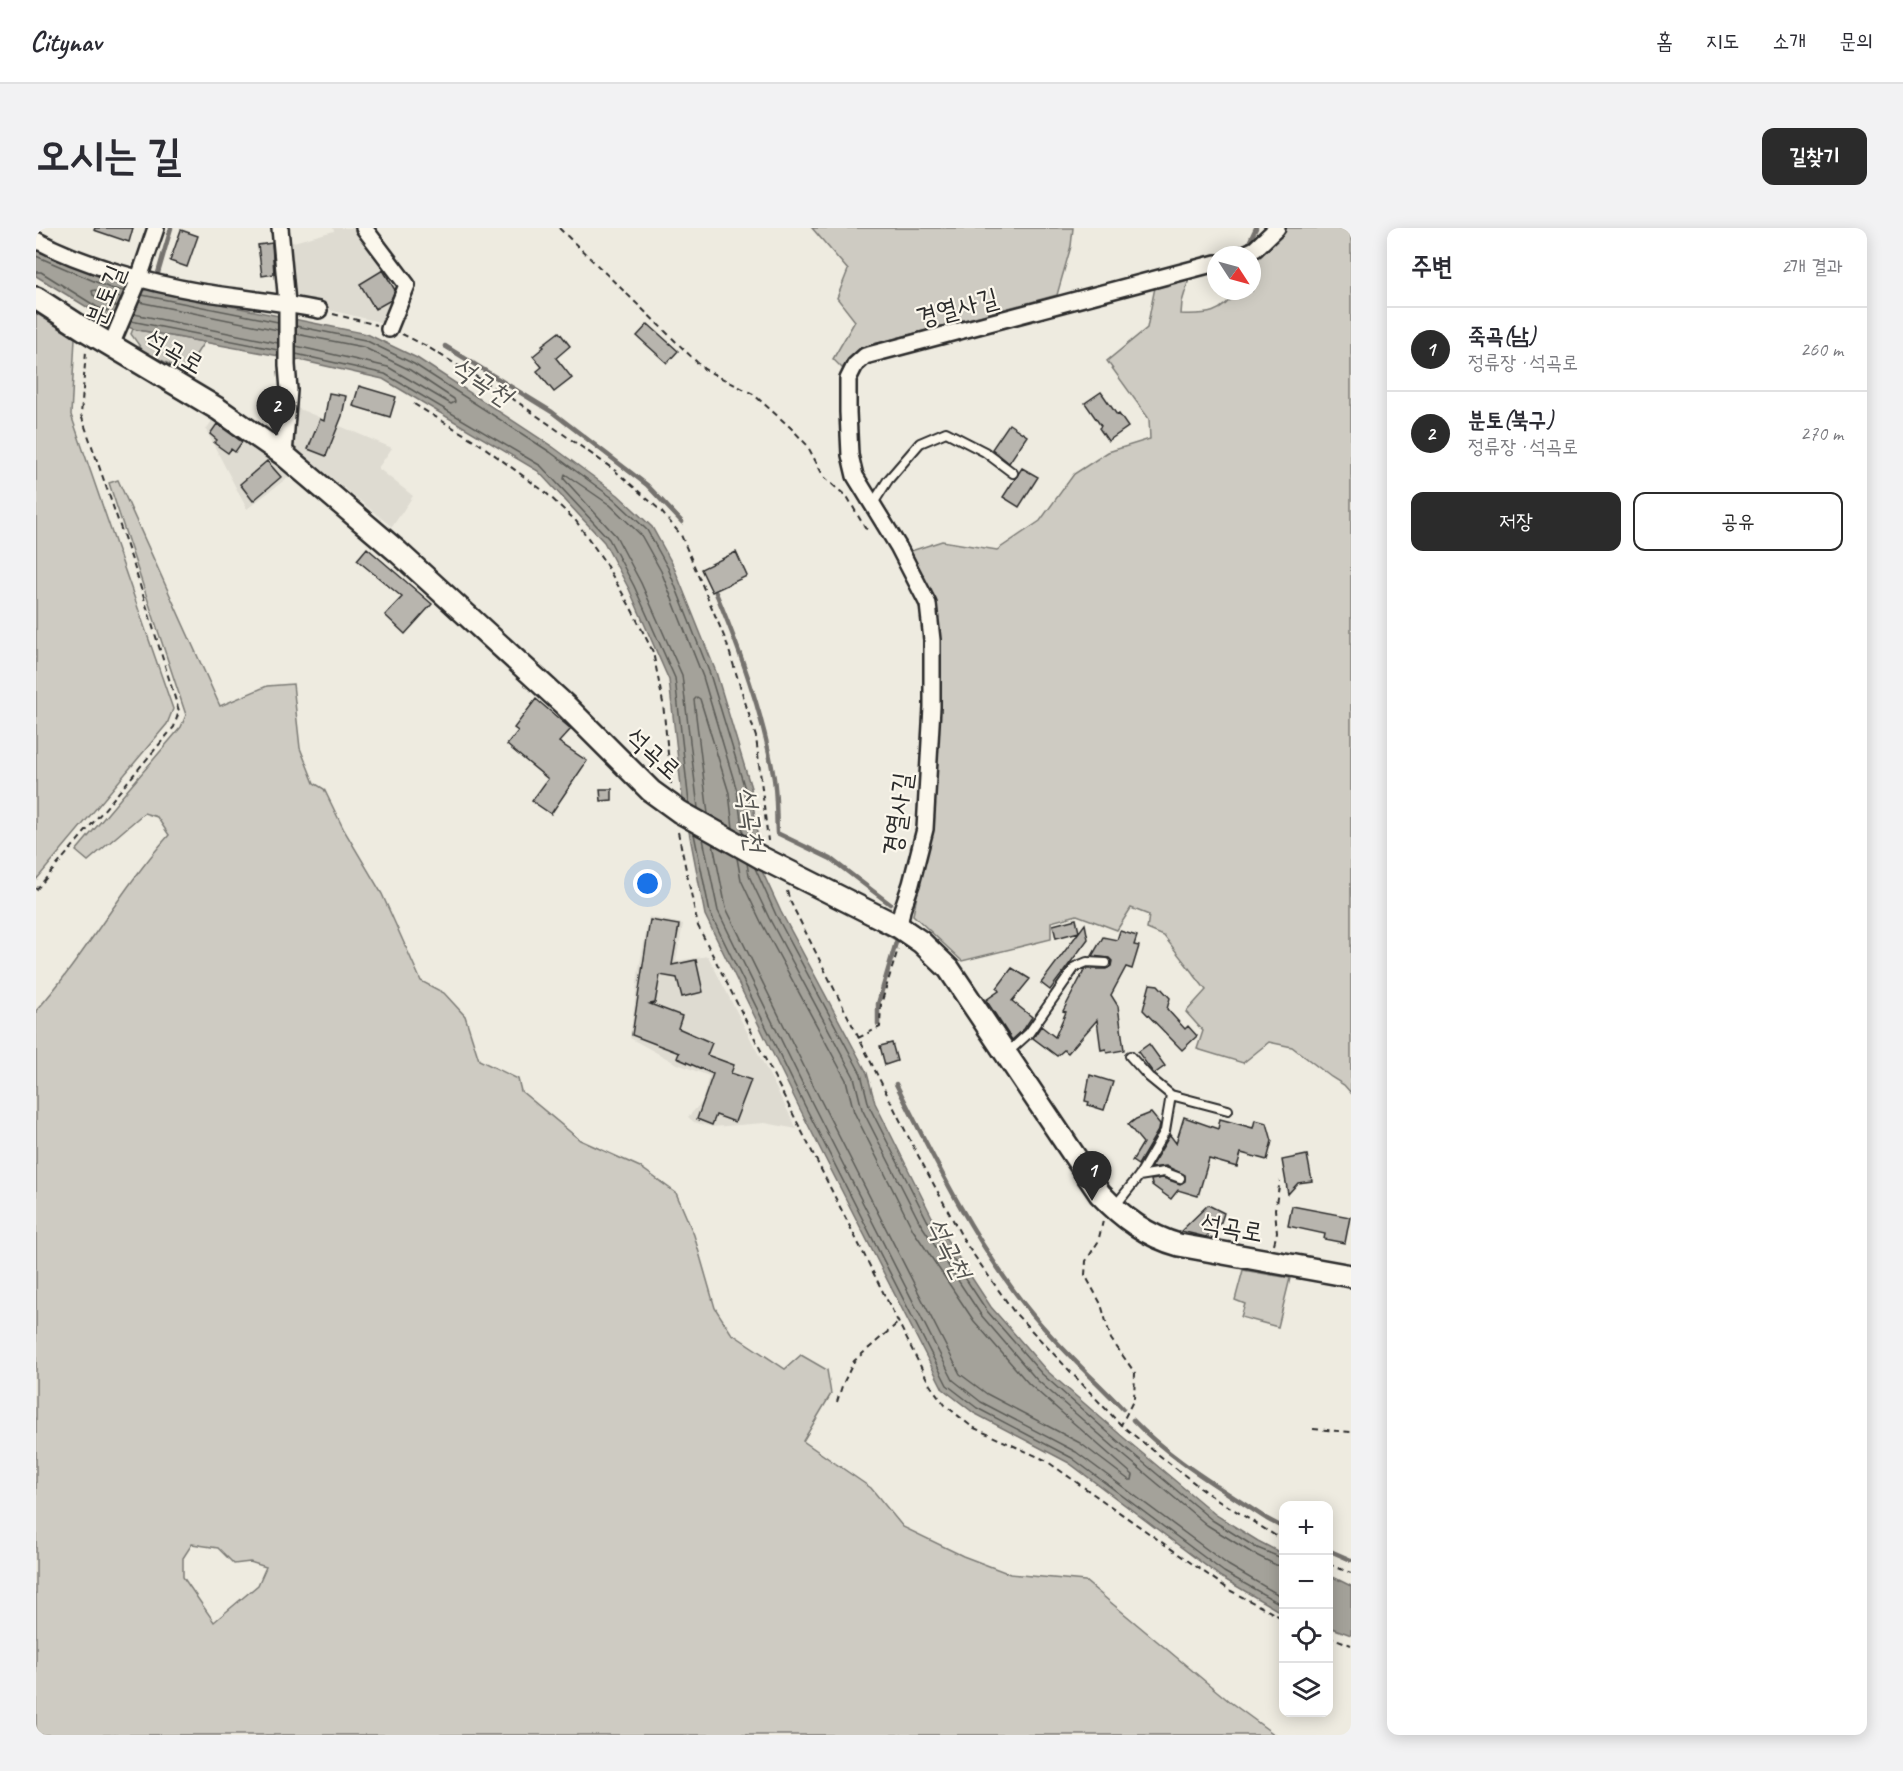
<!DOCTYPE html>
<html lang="ko">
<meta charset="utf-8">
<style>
:root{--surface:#fff;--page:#f2f2f3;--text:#2b2b33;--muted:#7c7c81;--line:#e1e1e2;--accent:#2b2b2b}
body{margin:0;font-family:Caveat,"Poor Story",sans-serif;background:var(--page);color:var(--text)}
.controls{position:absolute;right:18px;bottom:18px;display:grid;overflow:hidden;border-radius:12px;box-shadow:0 3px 15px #0003}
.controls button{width:54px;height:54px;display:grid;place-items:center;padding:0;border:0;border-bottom:2px solid var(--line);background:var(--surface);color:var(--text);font:30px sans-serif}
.compass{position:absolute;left:1171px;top:18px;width:54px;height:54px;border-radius:50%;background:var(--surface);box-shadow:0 3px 15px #0003;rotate:126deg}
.you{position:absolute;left:612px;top:656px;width:21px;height:21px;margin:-15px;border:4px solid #fff;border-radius:50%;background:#1a73e8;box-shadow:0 0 0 9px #1a73e833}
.badge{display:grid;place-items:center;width:39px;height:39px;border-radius:50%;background:var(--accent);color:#fff;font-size:20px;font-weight:700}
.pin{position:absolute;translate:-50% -50px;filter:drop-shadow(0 2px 3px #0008)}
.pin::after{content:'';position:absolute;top:32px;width:21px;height:18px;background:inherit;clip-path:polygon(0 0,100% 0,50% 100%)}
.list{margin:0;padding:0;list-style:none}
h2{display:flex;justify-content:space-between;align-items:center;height:78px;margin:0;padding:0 24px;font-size:26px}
h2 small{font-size:20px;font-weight:400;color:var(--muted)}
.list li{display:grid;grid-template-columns:39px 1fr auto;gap:18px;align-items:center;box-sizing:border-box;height:84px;padding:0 24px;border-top:2px solid var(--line)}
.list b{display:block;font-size:22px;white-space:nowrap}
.list p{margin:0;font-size:20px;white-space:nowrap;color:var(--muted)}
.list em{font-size:20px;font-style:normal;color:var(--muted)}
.actions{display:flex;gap:12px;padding:18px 24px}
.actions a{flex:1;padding:14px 0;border:2px solid var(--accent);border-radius:12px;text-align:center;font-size:21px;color:var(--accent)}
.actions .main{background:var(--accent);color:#fff}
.icon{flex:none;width:33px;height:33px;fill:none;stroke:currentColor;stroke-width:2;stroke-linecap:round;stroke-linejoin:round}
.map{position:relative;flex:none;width:1315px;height:1507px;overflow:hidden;border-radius:12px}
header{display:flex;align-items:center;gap:36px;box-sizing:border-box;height:84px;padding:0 30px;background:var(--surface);border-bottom:2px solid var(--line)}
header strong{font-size:28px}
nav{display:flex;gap:33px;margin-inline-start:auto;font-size:21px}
.intro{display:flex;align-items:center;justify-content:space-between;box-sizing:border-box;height:144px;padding:0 36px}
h1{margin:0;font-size:42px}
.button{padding:15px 27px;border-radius:12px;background:var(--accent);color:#fff;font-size:21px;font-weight:700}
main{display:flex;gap:36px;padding:0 36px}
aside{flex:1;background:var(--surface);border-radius:12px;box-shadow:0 3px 15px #0003}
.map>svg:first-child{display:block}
</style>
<header>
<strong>Citynav</strong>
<nav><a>홈</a><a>지도</a><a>소개</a><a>문의</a></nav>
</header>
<div class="intro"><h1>오시는 길</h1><a class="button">길찾기</a></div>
<main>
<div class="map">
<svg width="1315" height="1507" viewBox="0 0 1315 1507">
<rect width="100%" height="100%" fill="#eeebe0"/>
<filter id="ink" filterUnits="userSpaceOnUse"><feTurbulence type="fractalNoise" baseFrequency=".0167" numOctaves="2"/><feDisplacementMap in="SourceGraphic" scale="12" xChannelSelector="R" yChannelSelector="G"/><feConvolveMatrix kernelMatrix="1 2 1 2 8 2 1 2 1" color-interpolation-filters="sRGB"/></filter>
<g filter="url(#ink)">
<path fill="#dedbd1" d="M297 0H325L368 59 348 95 264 75 258 71 250 16 298 3Z
M261 180 356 220 342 240 377 268 356 299 258 219Z
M177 191 255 247 211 281 170 202Z
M613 689 647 696 640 733 672 728 761 901 729 895 676 899 658 894 652 889 666 874 673 848 639 835 594 810 603 740Z"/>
<path fill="#cecbc2" stroke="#7c7b76" stroke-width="1.5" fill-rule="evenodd" d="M776 0H1037L1035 18 1021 67 835 117 816 130 806 140 797 131 819 93 801 70 812 42Z
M1248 0H1315V865L1308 857 1295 849 1256 819 1233 814 1207 835 1161 821 1167 803 1150 784 1170 762 1128 708 1111 701 1113 687 1095 680 1081 702 1041 687 1015 694V711L926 733 877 687 894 604 903 480 904 413 899 374 875 323 906 313 961 322 1004 293 1038 246 1072 224 1114 211 1113 191 1071 133 1111 100 1119 59 1153 51 1146 74 1145 86C1172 87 1185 86 1201 63H1216V29Z
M0 85 39 110 35 187 137 481 131 496 0 652Z
M97 101 168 114 149 144 107 123 95 106Z
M82 252 184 478 231 458 257 456 264 520 278 555 288 561 308 602 346 666 385 753 408 765 429 788 443 832 482 851 485 863 544 912 604 939 640 965 658 1007 679 1080 695 1105 749 1141 765 1127 791 1142 795 1166 767 1213 835 1260 867 1299 927 1328 974 1346 1049 1353 1194 1474 1239 1507H0V783C49 728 84 662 133 607L121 589 108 585 52 633 40 623 145 499 150 487 73 255ZM156 1316 182 1320 198 1336 214 1334 230 1339 222 1357 178 1394 147 1349V1330Z
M1207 1042 1254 1050 1242 1099 1205 1089 1209 1076 1199 1072Z"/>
<path fill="#a4a29a" stroke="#74726e" stroke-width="1.5" d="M0 22 76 54 331 106 381 130 517 219 582 267 616 299 637 337 680 444 715 560 726 643 745 684 831 845 839 875 896 989 955 1079 1010 1142 1088 1210 1180 1287 1222 1313 1247 1326V1384L1241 1382 1185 1349 1033 1235 938 1185 907 1161 764 881 669 687 646 567 633 452 593 361 568 314 502 243 347 151 259 131 97 101 59 84 0 48Z
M1293 1347 1315 1358V1407L1293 1399Z"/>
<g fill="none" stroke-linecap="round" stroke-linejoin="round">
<path stroke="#5b5b57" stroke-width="1.5" d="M0 28 74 60 88 63
M0 44H5L61 79 78 86
M106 67 242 94
M103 74 242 102
M81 79 57 67 56 63 59 62 85 70
M98 86 242 115
M95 93 242 122
M260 98 329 112 378 136 514 224 578 271 611 302 632 340 674 446 709 561 715 610
M260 106 327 119 374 142 418 171 419 174 415 176 352 139 260 118
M260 126 349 146 505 238 573 311 598 358 639 450 653 575
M662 580 646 447 605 355 580 308 528 251 529 246 574 277 605 307 625 343 667 449 701 563 707 606
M672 586 658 472 661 469 664 471 693 565 697 600
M658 606 674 685 769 878 911 1157 941 1180 1036 1230 1188 1344 1248 1378
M667 611 682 683 776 875 917 1152 945 1174 1040 1224 1192 1337 1248 1370
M677 616 690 680 784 871 924 1146 951 1166 1044 1215 1093 1252H1096L1097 1247 993 1156 938 1093 877 1002 818 884 810 852 725 694 705 652 701 630
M711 635 713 648 733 690 818 849 826 881 884 995 945 1087 1001 1152 1079 1220 1171 1297 1216 1325 1240 1337 1248 1338
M719 640 740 687 825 846 833 878 891 992 951 1083 1006 1146 1084 1215 1176 1292 1219 1319 1248 1331"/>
<path stroke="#74726e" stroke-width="4.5" d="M1212 17 1220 0
M120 52 135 0
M409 118 516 184 611 257 646 294
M680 365C704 423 726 483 737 545 741 564 740 585 741 605L795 631 854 676
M842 796V776L861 711 843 701
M860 856C896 926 931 999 978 1063 1009 1106 1050 1143 1087 1181
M1097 1192C1135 1232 1185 1260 1231 1291L1248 1300
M1292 1322 1315 1332"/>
</g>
<path fill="#b8b5ae" stroke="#2b2b2b" stroke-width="1.5" d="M59 0H97L93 14 58 2Z
M145 2 162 8 151 39 134 33Z
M236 15 238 46 226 48 222 17Z
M347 42 359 62 355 72 339 81 324 56Z
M612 96 642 123 631 135 601 108Z
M523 104 534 118 520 130 536 150 518 164 501 143 506 139 497 128 508 119 506 117Z
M323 158 360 169 354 189 317 178Z
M1065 164 1081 187 1083 186 1092 199 1072 213 1063 200 1065 198 1049 175Z
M293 165 310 168 306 188 290 228 272 221 284 191 288 193Z
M181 196 206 214 199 224 195 221 192 225 178 215 181 212 174 206Z
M973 196 991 208 973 235 956 221Z
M231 233 245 249 217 273 204 256Z
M986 240 1002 249 983 279 967 269Z
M331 320 396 376 369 406 349 387 366 369 321 332Z
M700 324 711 348 676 364 665 341Z
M500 471 535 501 523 514 551 533 515 586 496 573 512 551 471 517 482 503 478 500Z
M564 561H576V572L565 573Z
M1040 691 1043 704 1020 710 1017 697Z
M614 692 643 697 636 737 660 732 667 764 646 769 641 750 624 747 619 775 614 776 646 788 642 800 676 815 671 827 698 837 695 845 715 852 699 894 680 887 676 897 661 891 677 846 641 830 643 825 596 807Z
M1049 696 1052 711 1014 762 1005 755Z
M1084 703 1101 708 1098 717 1103 718 1096 741 1090 739 1075 767 1082 778 1088 822 1071 825 1070 821 1065 822 1061 792 1032 825 1028 822 1021 828 997 810 1005 798 1019 809 1030 784 1027 783 1049 741H1070L1075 738 1076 733 1073 730 1056 728 1067 709 1081 712Z
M976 740 994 751 976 773 996 789 988 801 976 812 950 772 963 763 961 760Z
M1114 756 1122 757 1134 770 1131 781 1149 801 1152 798 1161 808 1146 822 1107 782Z
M856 815 861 833 849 837 844 818Z
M1113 816 1129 838 1118 846 1102 824Z
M1054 847 1077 854 1068 882 1052 877 1053 874 1049 873Z
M1115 885 1124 896 1123 901 1102 937 1096 933 1107 915 1092 897 1100 891Z
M1148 889 1182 901 1184 891 1217 900 1219 892 1231 895 1236 913 1231 932 1205 925 1201 939 1173 931 1162 968 1142 962 1135 971 1116 957 1115 952 1127 950 1144 956 1149 953V947L1130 938 1114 940 1134 907 1140 915Z
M1271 927 1276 953 1262 955 1252 966 1246 932Z
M1172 977 1188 985 1185 994 1170 1009 1145 1003Z
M1256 978 1314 989 1309 1015 1288 1011 1289 1006 1252 998Z"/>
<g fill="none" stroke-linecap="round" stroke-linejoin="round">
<g stroke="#2b2b2b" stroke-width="12">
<path id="lane" d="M836 277 852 252 884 215 910 204 949 224 977 245
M971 825 993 805 1039 739 1051 734 1070 735
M1094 828 1113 849 1135 867 1192 882
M1103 948 1128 944 1144 950
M1079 978 1103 948 1129 903 1135 867"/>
</g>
<g stroke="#2b2b2b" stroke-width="20">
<path id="street" d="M244 0 251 75V137L253 162 248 227
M328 0 371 57 353 101
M0 12C47 37 112 55 165 64 204 70 244 74 283 82
M1206 27 1219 21 1241 0
M75 117 101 56 120 0
M863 699 866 682 875 656 889 601 896 479V412L892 376 862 318 819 248 814 227 812 184V151L819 137 829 128 1180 35"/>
</g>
<g stroke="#2b2b2b" stroke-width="26">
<path id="secondary" d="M0 70 51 103 182 181 248 227 362 324 530 478 615 563 644 584 726 630 863 699 885 714 913 741 1064 966C1087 990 1111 1008 1143 1017L1315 1048"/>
</g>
<path stroke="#2b2b2b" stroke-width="2" stroke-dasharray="6 4.5" stroke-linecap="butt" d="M523 0 668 141 717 166 754 199 771 217 788 249 812 270 829 300 835 303
M297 86 341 97
M366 106 390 118 480 173 577 241 624 282 645 307 690 413 720 509 732 613
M378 176 441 214 509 264 540 293 566 330 595 380 617 424 627 475 635 556
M642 604 662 698 894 1157 909 1177 936 1199 1009 1232 1195 1363 1248 1391
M0 662 138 499 143 483 98 338 45 187 50 123
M751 663 754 673 877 918 930 1016 978 1084 1085 1197 1171 1265 1248 1313
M822 810 844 799 845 776 862 721
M1067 993 1062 1014 1050 1033 1049 1047 1065 1076 1075 1111 1099 1145 1098 1171 1085 1197
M1238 1016 1241 1004 1239 981 1244 953
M801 1174 806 1158 818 1133 863 1094
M1277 1201 1315 1204
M1292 1336 1315 1345
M1292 1408 1315 1417"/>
<use href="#lane" stroke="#fbf7ec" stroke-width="8"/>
<use href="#street" stroke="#fbf7ec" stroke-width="15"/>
<use href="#secondary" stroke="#fbf7ec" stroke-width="21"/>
</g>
</g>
<g text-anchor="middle" stroke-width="4.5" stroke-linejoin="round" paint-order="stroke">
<g font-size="26" fill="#2b2b2b" stroke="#fbf7ec">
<text transform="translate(69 67) rotate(-68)" y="9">분토길</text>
<text transform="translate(921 79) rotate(-15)" y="9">경열사길</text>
<text transform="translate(139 123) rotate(30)" y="9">석곡로</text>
<text transform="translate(618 525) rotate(42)" y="9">석곡로</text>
<text transform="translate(861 586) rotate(-82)" y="9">경열사길</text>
<text transform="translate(1196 999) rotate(10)" y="9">석곡로</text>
</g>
<g font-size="27" font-style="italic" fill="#555552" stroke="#fbf7ec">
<text transform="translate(446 153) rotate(33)" y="9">석곡천</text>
<text transform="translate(715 591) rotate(81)" y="9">석곡천</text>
<text transform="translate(913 1020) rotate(63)" y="9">석곡천</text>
</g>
</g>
</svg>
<div class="controls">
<button>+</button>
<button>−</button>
<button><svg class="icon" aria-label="locate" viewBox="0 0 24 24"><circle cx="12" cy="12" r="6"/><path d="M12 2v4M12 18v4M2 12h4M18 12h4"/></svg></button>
<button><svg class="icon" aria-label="layers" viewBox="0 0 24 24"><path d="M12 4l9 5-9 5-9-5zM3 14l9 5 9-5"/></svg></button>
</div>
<svg class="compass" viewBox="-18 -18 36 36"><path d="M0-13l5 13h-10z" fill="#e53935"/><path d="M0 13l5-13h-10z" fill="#7c7c81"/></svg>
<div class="you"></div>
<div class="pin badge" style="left:1056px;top:973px">1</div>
<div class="pin badge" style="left:240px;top:208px">2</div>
</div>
<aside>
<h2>주변<small>2개 결과</small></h2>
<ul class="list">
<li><span class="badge">1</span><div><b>죽곡(남)</b><p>정류장 · 석곡로</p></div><em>260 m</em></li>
<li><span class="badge">2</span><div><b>분토(북구)</b><p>정류장 · 석곡로</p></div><em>270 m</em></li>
</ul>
<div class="actions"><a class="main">저장</a><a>공유</a></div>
</aside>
</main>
